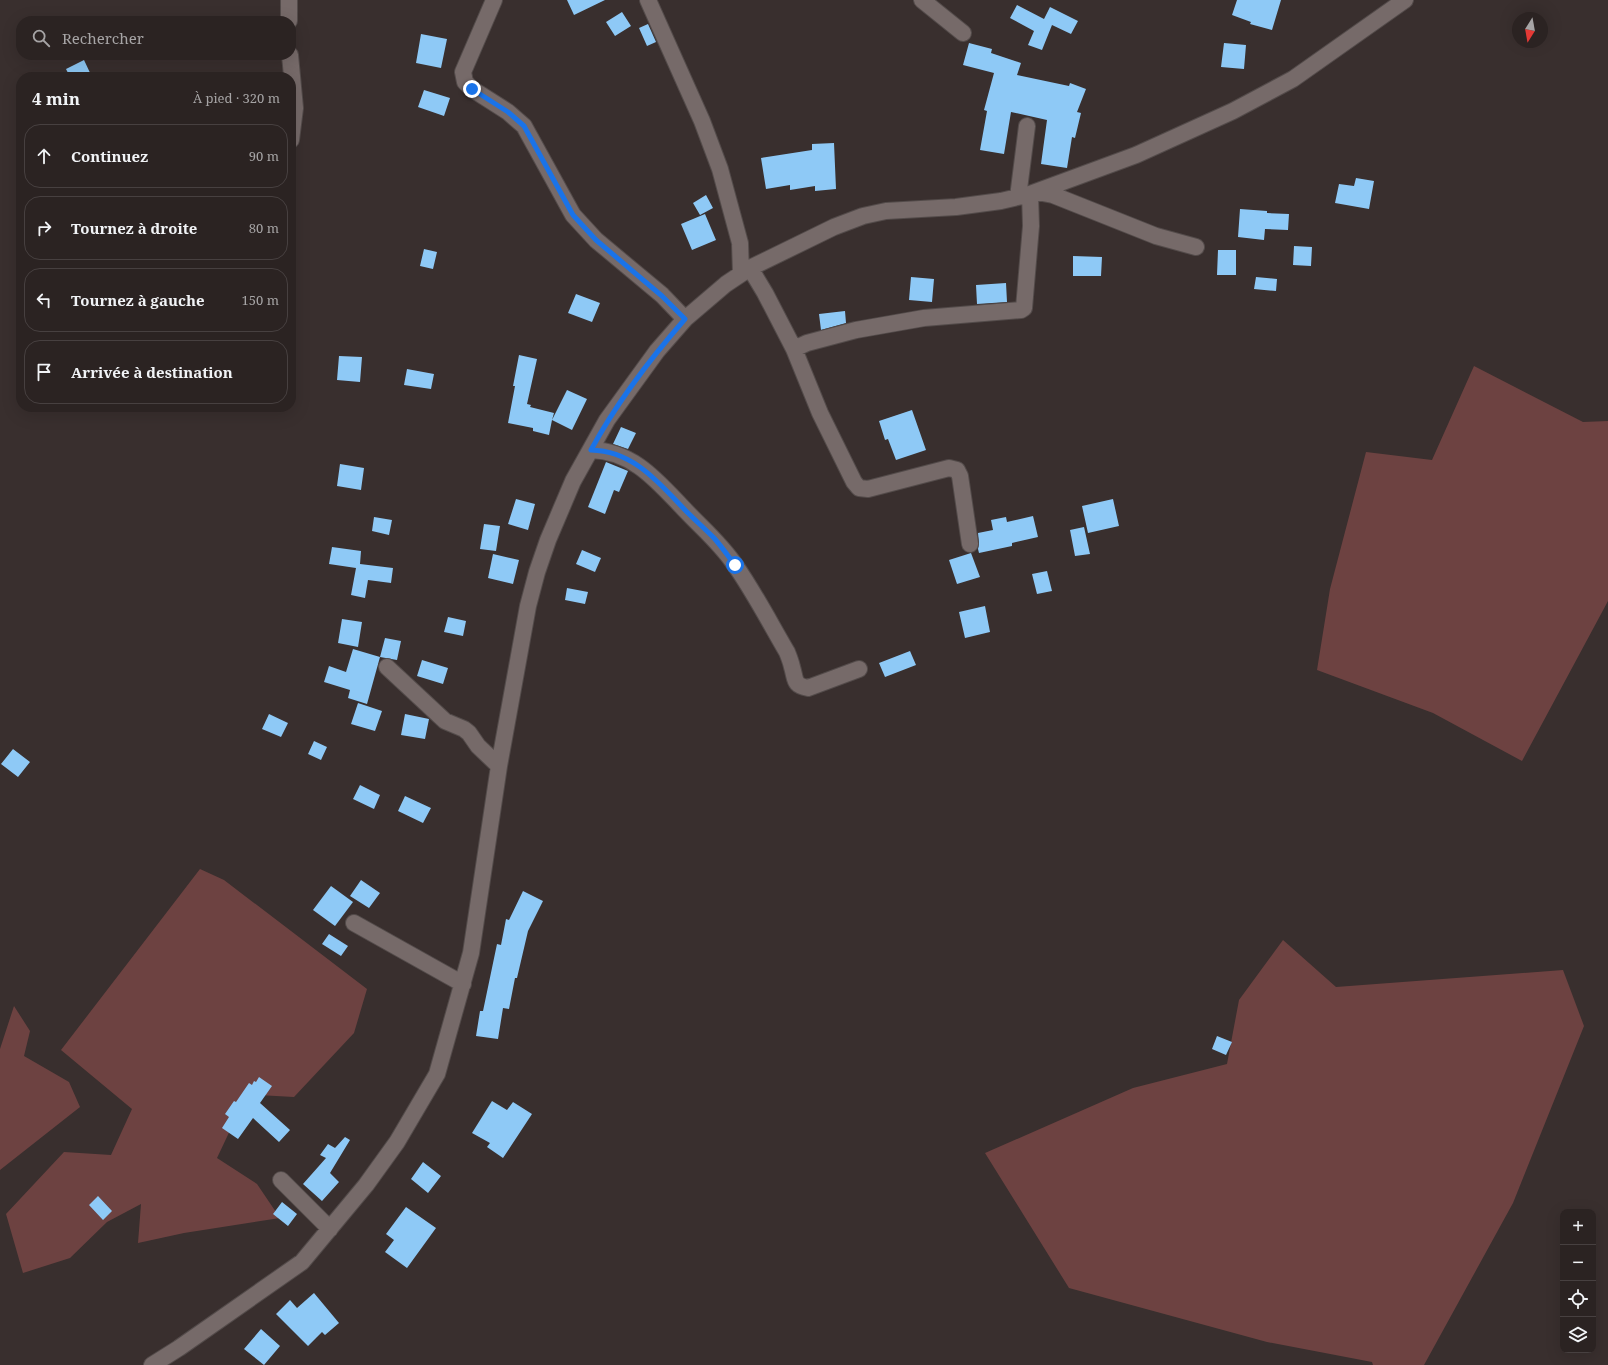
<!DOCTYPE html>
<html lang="fr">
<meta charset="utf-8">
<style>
:root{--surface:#2b2322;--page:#332b2a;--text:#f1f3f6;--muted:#a6a4a5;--line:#474040}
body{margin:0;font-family:"Noto Serif",serif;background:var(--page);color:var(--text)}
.controls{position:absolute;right:12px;bottom:12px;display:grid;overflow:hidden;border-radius:8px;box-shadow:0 4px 16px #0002}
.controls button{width:36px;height:36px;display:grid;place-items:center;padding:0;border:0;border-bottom:1px solid var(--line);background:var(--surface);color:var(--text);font:20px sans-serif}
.compass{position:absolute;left:1512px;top:12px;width:36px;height:36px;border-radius:50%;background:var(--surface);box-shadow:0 4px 16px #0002;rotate:191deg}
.stop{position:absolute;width:12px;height:12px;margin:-9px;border:3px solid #1a73e8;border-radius:50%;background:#fff}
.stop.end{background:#1a73e8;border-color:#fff;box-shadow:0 1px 4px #0008}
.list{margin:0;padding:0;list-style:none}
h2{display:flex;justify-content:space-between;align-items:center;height:52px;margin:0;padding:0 16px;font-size:17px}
h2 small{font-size:13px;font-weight:400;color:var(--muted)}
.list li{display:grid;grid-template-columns:26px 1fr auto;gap:12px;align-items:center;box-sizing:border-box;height:64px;margin:0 8px 8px;padding:0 8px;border:1px solid var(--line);border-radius:16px}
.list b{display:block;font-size:15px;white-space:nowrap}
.list em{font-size:13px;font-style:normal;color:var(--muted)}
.icon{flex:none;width:22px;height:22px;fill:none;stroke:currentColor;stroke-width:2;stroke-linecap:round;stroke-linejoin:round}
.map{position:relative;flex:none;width:1608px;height:1365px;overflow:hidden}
.search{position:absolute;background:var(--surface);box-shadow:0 4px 16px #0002;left:16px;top:16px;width:280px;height:44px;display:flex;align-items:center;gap:10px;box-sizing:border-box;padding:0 14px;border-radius:16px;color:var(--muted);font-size:15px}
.panel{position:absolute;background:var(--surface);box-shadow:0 4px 16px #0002;left:16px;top:72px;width:280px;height:340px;border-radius:16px}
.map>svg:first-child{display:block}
</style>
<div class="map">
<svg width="1608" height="1365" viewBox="0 0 1608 1365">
<rect width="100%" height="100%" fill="#392f2e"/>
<path fill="#6d4241" d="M1474 366 1583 422 1608 421V601L1522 761 1433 713 1317 670 1330 589 1366 452 1432 460Z
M200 869 224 880 367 989 354 1033 294 1097 258 1095 234 1122 217 1158 257 1184 280 1218 184 1233 138 1243 141 1204 107 1222 70 1258 23 1273 6 1214 64 1152 111 1155 132 1109 61 1050Z
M1283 940 1336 987 1563 970 1584 1026 1513 1203 1424 1365H1373L1372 1362 1267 1342 1069 1288 985 1153 1133 1088 1227 1064 1239 1000Z
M14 1006 30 1031 24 1056 69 1082 80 1107 0 1170V1049Z"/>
<path fill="#8ec9f6" d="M567 0H605L574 15Z
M1237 0H1281L1272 30 1250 24 1251 22 1232 15Z
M1017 5 1044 19 1050 7 1078 21 1071 34 1052 25 1042 50 1028 45 1034 31 1010 18Z
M622 12 631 26 615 36 606 22Z
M648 24 656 42 647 46 639 28Z
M421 34 447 39 441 68 416 63Z
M969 43 992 49 991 53 1021 63 1017 75 1069 86 1070 83 1086 89 1077 112 1081 113 1075 138 1072 137 1067 168 1041 164 1047 120 1011 112 1004 154 980 150 987 111 984 110 994 73 963 65Z
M1224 43 1246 45 1244 69 1221 67Z
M84 60 92 77H70L66 69Z
M424 90 450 98 444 116 418 107Z
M834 143 836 189 815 191V186L790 190V185L766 189 761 158 812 150V144Z
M1356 178 1374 181 1369 209 1335 203 1339 184 1354 186Z
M706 195 713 208 700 215 693 203Z
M1240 209 1267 211V213L1289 214 1288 230 1265 229 1264 240 1238 237Z
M705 214 716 240 692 250 681 224Z
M1294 246 1312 247 1311 266 1293 265Z
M424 249 437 252 433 269 420 266Z
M1218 250H1236V275H1217Z
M1073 256 1102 257 1101 276H1073Z
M911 277 934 279 932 302 909 300Z
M1256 277 1277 279 1276 291 1254 289Z
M1006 283 1007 302 977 304 976 285Z
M576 294 600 303 592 322 568 313Z
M845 311 846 323 821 330 819 314Z
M519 355 537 359 527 404 531 405 530 407 554 413 552 420 567 390 587 399 572 430 552 420 549 435 533 431V428L508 423 515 386H513Z
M339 356 362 357 360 382 337 380Z
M407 369 434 374 431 389 404 385Z
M912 410 926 450 896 460 888 439 885 440 879 421Z
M621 427 636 433 628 449 613 444Z
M606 462 628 471 619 492 614 490 605 514 588 507Z
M340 464 364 468 361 490 337 486Z
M516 499 535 504 528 530 508 524Z
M1113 499 1119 526 1088 533 1082 506Z
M1033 516 1038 537 1012 543V546L979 553 978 549 979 543 978 533 993 530 991 520 1006 517 1007 522Z
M374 517 392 520 389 535 372 531Z
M484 524 500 526 496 551 480 549Z
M1084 527 1090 554 1075 556 1070 530Z
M332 547 361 551 360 564 393 568 391 583 368 580 365 598 351 595 356 568 329 564Z
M582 550 601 558 595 572 576 564Z
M971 553 980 577 957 584 949 560Z
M493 554 519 560 513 584 488 578Z
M1047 571 1052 591 1037 594 1032 574Z
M567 588 588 592 585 604 565 600Z
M985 606 990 632 965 638 959 612Z
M448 617 466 621 463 636 444 632Z
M342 619 362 622 358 647 338 643Z
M385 638 401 641 397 660 380 657Z
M353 649 380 657 367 704 348 698 350 690 324 682 329 666 346 672Z
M910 651 916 665 885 677 879 663Z
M422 660 448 668 443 684 417 676Z
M358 703 382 711 375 731 351 724Z
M269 714 288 723 281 737 262 729Z
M405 714 429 719 425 739 401 735Z
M314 741 327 747 321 760 308 754Z
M13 749 30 762 18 777 1 764Z
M360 785 380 795 374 809 353 799Z
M405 796 431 808 423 823 398 811Z
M361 880 380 893 369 908 350 896Z
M331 886 353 902 335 926 313 910Z
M523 891 543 901 528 931 517 978H515L509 1009 503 1008 498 1039 476 1036 480 1011H483L497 944 501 945 506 919 509 920Z
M329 934 348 946 341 956 322 944Z
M1217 1036 1232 1042 1226 1055 1212 1049Z
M259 1077 272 1086 260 1103 290 1130 279 1142 253 1118 238 1139 222 1128 229 1117 225 1114 234 1101 236 1102 249 1083 252 1085 254 1081 256 1082Z
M492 1101 507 1110 513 1102 532 1114 503 1158 487 1147 490 1143 472 1133Z
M345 1137 350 1140 330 1173 339 1182 322 1201 303 1184 326 1158 320 1155 328 1144 335 1148Z
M423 1162 441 1176 428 1193 411 1179Z
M98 1196 112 1211 103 1220 89 1205Z
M282 1202 297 1214 288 1226 273 1214Z
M406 1207 436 1228 407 1268 385 1252 394 1240 386 1234Z
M314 1293 339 1323 325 1335 322 1332 308 1346 276 1314 290 1300 297 1308Z
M261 1329 280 1346 264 1365 244 1349Z"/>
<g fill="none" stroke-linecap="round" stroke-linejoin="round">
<g stroke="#534b4a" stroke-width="18">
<path id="minor" d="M289 0V21
M494 0 463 72 465 82 472 89 508 112 524 126 573 215 596 240 662 295 685 319
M648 0 702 121 720 169 740 243 741 274
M922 0 963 33
M290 55 295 108 291 140
M1037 192 1053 195 1156 236 1196 247
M1018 197 1027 126
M750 268 765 293 794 349 820 413 854 482 859 488 868 489 949 468 957 470 960 476 970 544
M794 349 807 343 856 330 924 318 1021 310 1024 308 1031 226 1030 194
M591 450C634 451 658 482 686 511 703 529 721 544 735 565 754 592 770 623 787 652 789 657 791 662 792 667 796 680 793 685 808 688L859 669
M387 667 445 721 464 729 469 733 478 746 499 766
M354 923 463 984
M281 1180 330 1229
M152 1365 179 1348 302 1262 366 1185 397 1142 437 1074 471 953 499 766 528 606 537 572 548 540 573 481 607 420 657 351 685 319 726 284 750 268 834 227 863 216 886 211 956 207 1001 201 1030 194 1136 155 1233 111 1293 79 1405 0"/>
</g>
<use href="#minor" stroke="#766a69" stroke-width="16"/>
</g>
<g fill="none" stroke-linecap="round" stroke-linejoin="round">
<path stroke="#1a73e8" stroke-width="5" d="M472 89 508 112 524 126 573 215 596 240 662 296 685 319C650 359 617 402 591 450 634 451 659 483 686 511 695 520 705 529 714 538 722 547 728 556 735 565"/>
</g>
</svg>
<div class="controls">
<button>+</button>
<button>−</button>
<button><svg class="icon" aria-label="locate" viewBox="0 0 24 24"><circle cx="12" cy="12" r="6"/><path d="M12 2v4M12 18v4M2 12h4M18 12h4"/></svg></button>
<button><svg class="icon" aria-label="layers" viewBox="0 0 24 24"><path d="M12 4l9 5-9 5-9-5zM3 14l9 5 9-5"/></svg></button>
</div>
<svg class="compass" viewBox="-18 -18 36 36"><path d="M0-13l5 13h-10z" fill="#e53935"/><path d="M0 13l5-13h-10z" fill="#a6a4a5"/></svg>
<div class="stop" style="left:735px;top:565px"></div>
<div class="stop end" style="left:472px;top:89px"></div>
<div class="search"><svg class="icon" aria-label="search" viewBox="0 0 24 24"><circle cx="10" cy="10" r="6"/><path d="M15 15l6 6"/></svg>Rechercher</div>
<section class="panel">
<h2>4 min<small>À pied · 320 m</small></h2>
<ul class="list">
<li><svg class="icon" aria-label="ahead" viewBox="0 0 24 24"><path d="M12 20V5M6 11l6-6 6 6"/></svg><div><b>Continuez</b></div><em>90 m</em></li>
<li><svg class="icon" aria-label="right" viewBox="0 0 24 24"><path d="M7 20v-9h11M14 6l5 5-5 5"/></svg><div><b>Tournez à droite</b></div><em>80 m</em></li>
<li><svg class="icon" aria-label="left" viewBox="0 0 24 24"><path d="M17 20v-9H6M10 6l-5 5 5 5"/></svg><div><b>Tournez à gauche</b></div><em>150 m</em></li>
<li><svg class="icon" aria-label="arrive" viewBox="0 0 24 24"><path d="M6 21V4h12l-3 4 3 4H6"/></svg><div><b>Arrivée à destination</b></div></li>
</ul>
</section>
</div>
